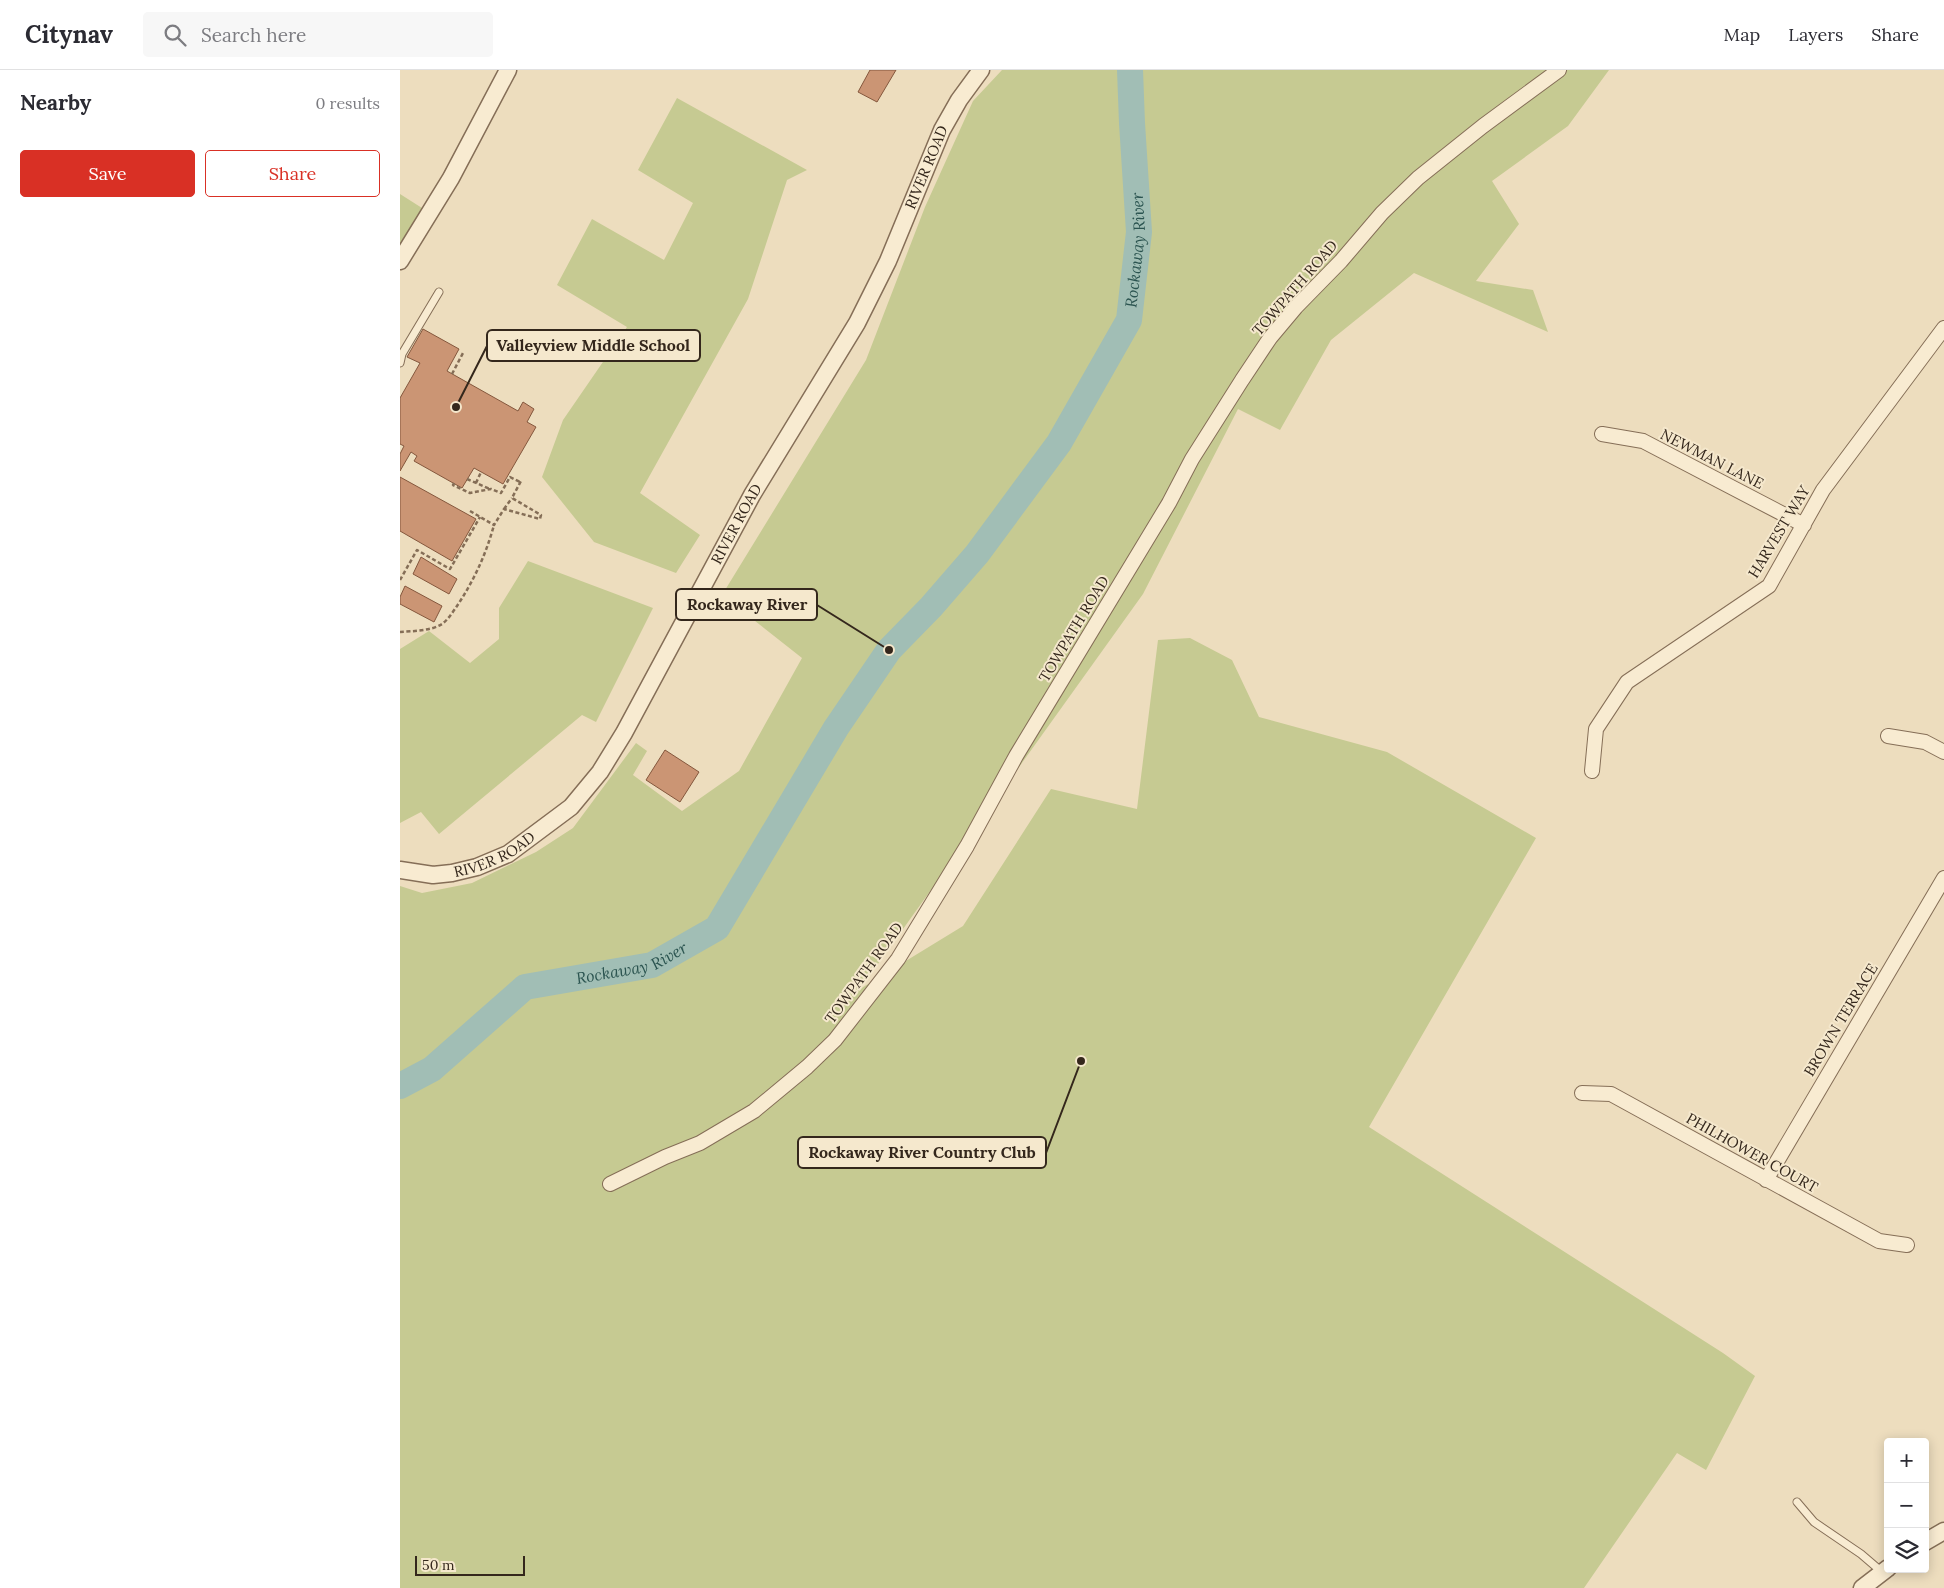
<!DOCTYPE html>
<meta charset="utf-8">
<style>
:root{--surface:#fff;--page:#f7f7f7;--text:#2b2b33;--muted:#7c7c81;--line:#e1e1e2;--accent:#d93025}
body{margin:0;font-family:Lora,serif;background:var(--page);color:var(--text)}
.controls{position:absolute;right:15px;bottom:15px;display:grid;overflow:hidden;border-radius:5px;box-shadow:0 2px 12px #0003}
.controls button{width:45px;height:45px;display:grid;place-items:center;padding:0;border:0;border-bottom:1px solid var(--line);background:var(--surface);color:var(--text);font:25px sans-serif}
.scale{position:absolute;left:15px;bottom:12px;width:110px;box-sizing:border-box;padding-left:5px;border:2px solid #34271c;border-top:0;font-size:14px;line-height:18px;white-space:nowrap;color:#34271c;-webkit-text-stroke:4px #f5e8cd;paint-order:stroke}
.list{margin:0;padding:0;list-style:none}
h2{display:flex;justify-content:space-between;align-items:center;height:65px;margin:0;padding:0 20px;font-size:21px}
h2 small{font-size:16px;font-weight:400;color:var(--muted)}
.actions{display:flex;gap:10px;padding:15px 20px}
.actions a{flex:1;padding:11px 0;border:1px solid var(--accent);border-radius:5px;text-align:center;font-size:18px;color:var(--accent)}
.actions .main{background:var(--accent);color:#fff}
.icon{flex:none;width:28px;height:28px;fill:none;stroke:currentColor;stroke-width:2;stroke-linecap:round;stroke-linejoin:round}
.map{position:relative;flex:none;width:1544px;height:1518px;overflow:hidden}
header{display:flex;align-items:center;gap:30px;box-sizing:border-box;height:70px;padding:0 25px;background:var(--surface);border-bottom:1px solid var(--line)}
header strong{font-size:24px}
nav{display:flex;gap:28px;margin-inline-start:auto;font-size:18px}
.search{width:350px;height:45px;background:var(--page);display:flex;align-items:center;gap:12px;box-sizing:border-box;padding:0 18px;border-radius:5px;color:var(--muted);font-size:19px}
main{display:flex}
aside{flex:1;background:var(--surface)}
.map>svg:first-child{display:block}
</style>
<header>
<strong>Citynav</strong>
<div class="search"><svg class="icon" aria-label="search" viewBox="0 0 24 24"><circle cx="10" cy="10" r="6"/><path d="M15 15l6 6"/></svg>Search here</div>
<nav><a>Map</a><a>Layers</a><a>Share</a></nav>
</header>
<main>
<aside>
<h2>Nearby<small>0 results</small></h2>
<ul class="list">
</ul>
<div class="actions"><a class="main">Save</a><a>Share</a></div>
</aside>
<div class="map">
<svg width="1544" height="1518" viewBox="0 0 1544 1518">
<rect width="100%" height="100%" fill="#edddbe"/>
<path fill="#c6ca92" d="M602 0H1209L1168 56 1092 111 1119 154 1076 211 1133 220 1148 262 1014 203 931 270 880 360 838 339 743 524 460 919 563 856 651 719 737 739 758 570 790 568 832 590 859 647 987 682 1136 768 969 1057 1323 1283 1355 1306 1306 1400 1277 1383 1184 1518H0V816L22 823 72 813 136 782 173 758 236 673 247 681 233 705 282 741 339 701 402 588 322 525 466 290 525 137 573 31Z
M277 28 407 100 387 110 348 229 240 423 300 465 276 503 194 472 142 407 163 350 227 257 157 215 192 149 264 190 293 133 238 100Z
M0 124 33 145 0 193Z
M128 491 253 538 196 652 182 645 39 764 21 742 0 753V579L29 561 70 593 99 569V538Z"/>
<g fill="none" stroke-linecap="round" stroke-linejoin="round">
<path stroke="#698c82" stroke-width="4.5" d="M0 1013 2 1015"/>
<path stroke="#a1beb5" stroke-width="26" id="s1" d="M0 1016 32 999 125 917 252 895 317 858 436 658 489 580 531 537 577 484 659 373 729 250 739 162 732 53 730 0"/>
</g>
<path fill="#cb9574" stroke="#84573d" d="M470 0H496L477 32 458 22Z
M23 259 59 279 47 301 118 341 123 332 134 339 127 352 136 357 103 414 74 398 62 418 14 391 17 386 11 382 0 401V384L4 376 0 374V328L20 293 7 287Z
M0 407 76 449 52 491 0 461Z
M21 487 57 509 49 524 13 504Z
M5 516 42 536 34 552 0 534V527Z
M265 680 299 702 280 732 246 710Z"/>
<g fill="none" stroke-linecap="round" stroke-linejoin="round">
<g stroke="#856e57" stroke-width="9">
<path id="service" d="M0 293 2 284 39 222
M1397 1432 1414 1452 1461 1484 1482 1502"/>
</g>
<g stroke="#856e57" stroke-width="16">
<path id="minor" d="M1202 364 1243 371 1404 455
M1488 666 1525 672 1544 682
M1192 701 1196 659 1227 612 1369 516 1423 420 1544 258
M1182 1023 1211 1024 1479 1171 1507 1175
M1366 1110 1544 808
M210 1114 265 1087 300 1073 354 1041 407 997 435 970 498 889 567 776 616 686 769 433 792 389 842 310 870 268 896 237 941 191 982 143 1018 108 1083 56 1159 0"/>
</g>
<g stroke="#856e57" stroke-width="19">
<g id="tertiary">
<path d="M0 191 51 108 108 0"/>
<path id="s2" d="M0 800 33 805 52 803 77 797 108 784 171 737 200 702 224 663 352 425 457 253 488 191 542 60 559 30 581 0"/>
<path d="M1525 1472 1544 1461"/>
<path d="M1462 1518 1488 1498"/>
</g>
</g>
<path stroke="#856e57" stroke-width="2.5" stroke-dasharray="4 2.5" stroke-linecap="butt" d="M52 304 63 283
M67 409 90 419
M54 413 53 415 70 423 91 419 101 423 110 407 120 412
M76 413 81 402
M104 439 112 428
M70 441 94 455 104 439 140 449 141 445 112 428 121 411
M0 510 17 480 50 499 80 447
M0 562C13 561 31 561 42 554 49 549 54 540 59 533 75 508 86 484 94 455"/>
<use href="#service" stroke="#f8ebd1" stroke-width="7"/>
<use href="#minor" stroke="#f8ebd1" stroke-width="14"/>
<use href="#tertiary" stroke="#f8ebd1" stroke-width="16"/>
</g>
<g text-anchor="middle" stroke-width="4" stroke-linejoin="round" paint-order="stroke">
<g font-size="15" fill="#34271c" stroke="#f5e8cd">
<text dy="5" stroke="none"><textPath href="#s2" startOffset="924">RIVER ROAD</textPath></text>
<text transform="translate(895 218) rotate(-49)" y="5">TOWPATH ROAD</text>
<text transform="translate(1312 389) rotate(27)" y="5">NEWMAN LANE</text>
<text dy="5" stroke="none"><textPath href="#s2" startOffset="519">RIVER ROAD</textPath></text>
<text transform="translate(1379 462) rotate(-59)" y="5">HARVEST WAY</text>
<text transform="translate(674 559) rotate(-59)" y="5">TOWPATH ROAD</text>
<text dy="5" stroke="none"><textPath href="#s2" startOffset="99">RIVER ROAD</textPath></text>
<text transform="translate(464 903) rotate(-54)" y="5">TOWPATH ROAD</text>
<text transform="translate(1441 950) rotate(-59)" y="5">BROWN TERRACE</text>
<text transform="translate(1352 1083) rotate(29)" y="5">PHILHOWER COURT</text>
</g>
<g font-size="16" font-style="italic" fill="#2b5450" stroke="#f5e8cd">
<text dy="6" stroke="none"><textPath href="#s1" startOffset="1171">Rockaway River</textPath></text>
<text dy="6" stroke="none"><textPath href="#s1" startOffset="270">Rockaway River</textPath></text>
</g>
</g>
<path fill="none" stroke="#34271c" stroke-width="2" d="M56 337L87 276M489 580L417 535M681 991L646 1083"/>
<g fill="#34271c" stroke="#f5e8cd" stroke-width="2">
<circle cx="56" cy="337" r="5"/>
<circle cx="489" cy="580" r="5"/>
<circle cx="681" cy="991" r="5"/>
</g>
<g fill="#f5e8cd" stroke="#34271c" stroke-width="2">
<rect x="87" y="260" width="213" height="31" rx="5"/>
<rect x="276" y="519" width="141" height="31" rx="5"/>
<rect x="398" y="1067" width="248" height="31" rx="5"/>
</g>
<g font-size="16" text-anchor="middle" font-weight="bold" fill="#34271c">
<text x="193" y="281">Valleyview Middle School</text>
<text x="347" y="540">Rockaway River</text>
<text x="522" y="1088">Rockaway River Country Club</text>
</g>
</svg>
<div class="controls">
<button>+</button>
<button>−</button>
<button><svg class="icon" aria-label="layers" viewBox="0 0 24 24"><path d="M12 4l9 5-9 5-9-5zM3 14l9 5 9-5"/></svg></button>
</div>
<div class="scale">50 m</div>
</div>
</main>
